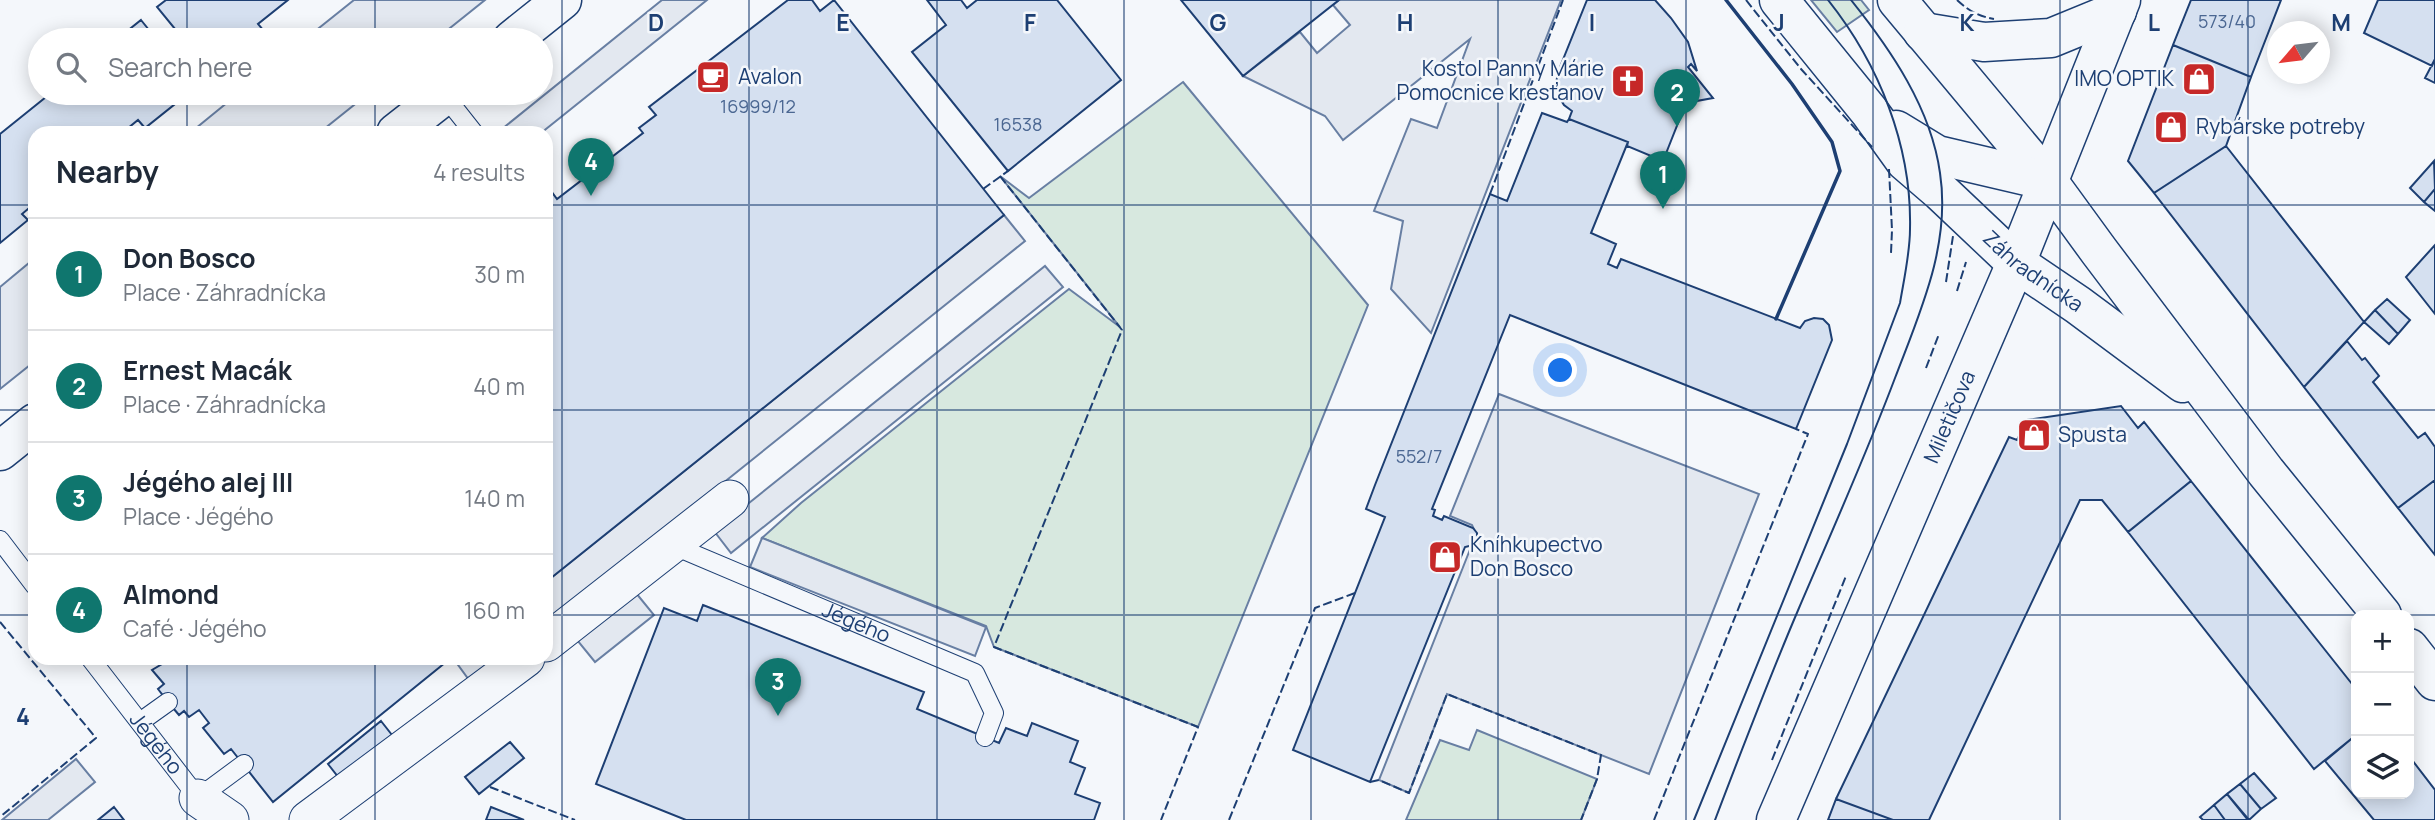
<!DOCTYPE html>
<meta charset="utf-8">
<style>
:root{--surface:#fff;--page:#f2f2f3;--text:#1f2937;--muted:#747a83;--line:#e0e1e3;--accent:#0f766e}
body{margin:0;font-family:Manrope,sans-serif;background:var(--page);color:var(--text)}
.controls{position:absolute;right:21px;bottom:21px;display:grid;overflow:hidden;border-radius:14px;box-shadow:0 4px 18px #0003}
.controls button{width:63px;height:63px;display:grid;place-items:center;padding:0;border:0;border-bottom:2px solid var(--line);background:var(--surface);color:var(--text);font:35px sans-serif}
.compass{position:absolute;left:2267px;top:21px;width:63px;height:63px;border-radius:50%;background:var(--surface);box-shadow:0 4px 18px #0003;rotate:242deg}
.you{position:absolute;left:1561px;top:371px;width:24px;height:24px;margin:-18px;border:5px solid #fff;border-radius:50%;background:#1a73e8;box-shadow:0 0 0 10px #1a73e833}
.badge{display:grid;place-items:center;width:46px;height:46px;border-radius:50%;background:var(--accent);color:#fff;font-size:23px;font-weight:700}
.pin{position:absolute;translate:-50% -58px;filter:drop-shadow(0 2px 4px #0008)}
.pin::after{content:'';position:absolute;top:37px;width:24px;height:21px;background:inherit;clip-path:polygon(0 0,100% 0,50% 100%)}
.list{margin:0;padding:0;list-style:none}
h2{display:flex;justify-content:space-between;align-items:center;height:91px;margin:0;padding:0 28px;font-size:30px}
h2 small{font-size:23px;font-weight:400;color:var(--muted)}
.list li{display:grid;grid-template-columns:46px 1fr auto;gap:21px;align-items:center;box-sizing:border-box;height:112px;padding:0 28px;border-top:2px solid var(--line)}
.list b{display:block;font-size:26px;white-space:nowrap}
.list p{margin:0;font-size:23px;white-space:nowrap;color:var(--muted)}
.list em{font-size:23px;font-style:normal;color:var(--muted)}
.icon{flex:none;width:38px;height:38px;fill:none;stroke:currentColor;stroke-width:2;stroke-linecap:round;stroke-linejoin:round}
.map{position:relative;flex:none;width:2435px;height:820px;overflow:hidden}
.search{position:absolute;background:var(--surface);box-shadow:0 4px 18px #0003;left:28px;top:28px;width:525px;height:77px;display:flex;align-items:center;gap:18px;box-sizing:border-box;padding:0 24px;border-radius:38px;color:var(--muted);font-size:26px}
.panel{position:absolute;background:var(--surface);box-shadow:0 4px 18px #0003;left:28px;top:126px;width:525px;height:539px;border-radius:21px}
.map>svg:first-child{display:block}
</style>
<div class="map">
<svg width="2435" height="820" viewBox="0 0 2435 820">
<rect width="100%" height="100%" fill="#f4f7fb"/>
<path fill="#d7e8df" stroke="#687fa3" stroke-width="2" d="M1811 0H1861L1869 10 1837 32Z
M1183 82 1368 305 1198 727 994 647 986 626 762 538 801 503 1069 289 1120 327 1000 176 1029 198Z
M1477 730 1597 779 1581 820H1406L1440 740 1469 750Z"/>
<path fill="#e3e8f0" stroke="#687fa3" stroke-width="2" d="M354 0H485L435 40H304Z
M662 0H707L541 133H497Z
M1339 0H1561L1431 333 1391 289 1403 221 1374 211 1411 119 1437 128 1470 39 1343 140 1325 116 1243 76 1300 32 1317 53 1350 25 1333 5Z
M239 93H369L319 133H190Z
M1004 215 1025 241 546 625V582Z
M35 258V361L0 389V287Z
M1045 266 1063 287 731 553 714 531Z
M1499 394 1759 494 1649 774 1447 694 1409 793 1379 780 1471 547 1479 540 1472 525 1450 516Z
M762 538 986 627 975 656 750 567Z
M636 593 654 615 595 662 577 640Z
M453 658H504L472 684Z
M76 759 95 782 48 820H2Z"/>
<path fill="#d5e0f0" stroke="#1d3f73" stroke-width="2" d="M166 0H288L258 24 264 31 253 40H184L157 7Z
M788 0H812L820 11 834 0 1004 215 546 582V195L551 191 557 199 643 133 639 128 656 115 649 107Z
M927 0H961L967 8 977 0H1057L1121 80 1008 171 912 52 946 25Z
M1181 0H1339L1243 76Z
M1587 0H1655L1671 18 1688 42 1697 71 1691 64 1688 67 1713 98 1686 103 1663 161 1627 146 1628 142 1569 119 1572 111 1564 105 1559 97 1556 84 1558 72Z
M2191 0H2281L2251 77 2173 45Z
M2378 0H2435V59L2432 66 2364 33Z
M141 20 157 40H116Z
M2173 45 2251 77 2226 146 2154 193 2128 161Z
M2435 59V83L2425 78Z
M51 93H174L180 100 145 128 138 120 122 133H35V203L22 214 28 220 0 243V134Z
M1542 113 1567 122 1569 119 1628 142 1591 233 1616 244 1608 264 1617 268 1621 259 1800 328 1805 321 1814 318 1823 319 1829 325 1832 340 1796 429 1510 315 1432 509 1435 510 1433 516 1442 520 1444 516 1473 528 1477 533V540L1473 545 1465 547 1370 782 1293 750 1385 517 1366 509 1375 485 1490 194 1507 201Z
M2226 146 2364 322 2304 387 2154 193Z
M2434 161 2435 189 2424 202 2410 188Z
M2435 189V211L2424 202Z
M2435 245V314L2406 277Z
M2387 299 2410 320 2398 334 2375 310Z
M2375 310 2398 334 2389 344 2364 322Z
M2347 341 2362 360 2365 358 2379 376 2373 382 2418 438 2425 433 2435 447V480L2398 508 2304 387Z
M2121 406 2138 428 2144 422 2191 481 2128 532 2102 500H2080L1929 820H1893L1836 799 2009 437 2017 440 2027 420Z
M2435 480V555L2398 508Z
M2191 481 2356 689V735L2314 769 2128 532Z
M703 605 924 692 917 709 999 743 1006 728 1027 736 1032 723 1078 741 1070 762 1085 768 1075 794 1100 803 1094 820H686L596 784 664 608 697 621Z
M157 658H451L273 802 231 749 224 754 203 728 209 723 199 710 189 717 184 711 179 715 168 702 158 689 164 684 152 670 162 664Z
M381 721 392 735 339 778 328 764Z
M2356 735V794H2409V756L2435 790V820H2374L2325 761Z
M510 742 524 758 479 794 465 777Z
M2254 773 2276 798 2261 809 2240 784Z
M2240 784 2261 809 2249 820 2227 794Z
M2227 794 2248 820H2225L2214 805Z
M1836 799 1893 820H1828Z
M2214 805 2225 820H2203L2200 817Z
M114 807 124 820H98Z
M491 807 524 820H486Z"/>
<g fill="none" stroke-linecap="round" stroke-linejoin="round">
<g stroke="#1d3f73" stroke-width="20">
<g id="service">
<path d="M444 95 474 133"/>
<path d="M0 540 35 586"/>
<path id="s1" d="M672 545 975 673 994 713 985 737"/>
<path id="s2" d="M90 658 198 798 244 764"/>
<path d="M140 722 168 702"/>
</g>
</g>
<g stroke="#1d3f73" stroke-width="39">
<path id="minor" d="M546 643 730 499
M198 798 230 820
M308 820 526 658"/>
</g>
<g stroke="#1d3f73" stroke-width="41">
<g id="tertiary">
<path id="s3" d="M1779 0 1869 111 1905 161 1941 192 2016 263 2078 305 2183 383"/>
<path d="M1897 0 2048 181 2099 251 2266 472 2382 615"/>
<path d="M1923 32 1984 42 2051 38 2117 11"/>
<path d="M512 40 562 0"/>
<path d="M1896 130 1937 155 2048 181"/>
<path d="M396 133 447 93"/>
<path d="M0 451 35 423"/>
<path d="M2409 648 2435 681"/>
<path id="s4" d="M1776 820 2016 263 2121 0"/>
</g>
</g>
<use href="#service" stroke="#f4f7fb" stroke-width="18"/>
<use href="#minor" stroke="#f4f7fb" stroke-width="37"/>
<use href="#tertiary" stroke="#f4f7fb" stroke-width="38"/>
<path stroke="#1d3f73" stroke-width="2" d="M1694 820 1847 444 1900 303C1904 279 1910 253 1910 229 1912 146 1879 64 1828 0
M1715 820C1742 749 1769 678 1799 608 1832 531 1866 455 1895 378 1920 312 1951 245 1940 173 1931 108 1891 50 1851 0"/>
<path stroke="#1d3f73" stroke-width="2" stroke-dasharray="9 3.5" stroke-linecap="butt" d="M1746 0 1801 69 1872 147
M1957 0C1969 11 1978 16 1994 19
M1889 169 1892 230 1891 253
M1000 176 1122 330 994 647 1198 727 1161 820
M983 189 1008 171
M1490 194 1563 0
M1946 282 1953 236
M1957 291 1966 262
M1926 368 1939 334
M0 622 96 738 0 817
M1772 760 1846 576
M1370 782 1379 780 1409 793 1447 694 1601 755 1597 779 1581 820
M490 787 575 820
M1229 820 1315 608 1355 593
M1654 820 1808 434 1796 429"/>
<path stroke="#1d3f73" stroke-width="3.5" d="M1726 0 1792 84 1832 142 1840 171 1776 319"/>
</g>
<path fill="none" stroke="#1d3f73" stroke-width="2" stroke-opacity="0.55" d="M187 0V40M375 0V40M562 0V820M749 0V820M937 0V820M1124 0V820M1311 0V820M1498 0V820M1686 0V820M1873 0V820M2060 0V820M2248 0V820M187 93V133M375 93V133M0 205H35M546 205H2435M0 410H35M546 410H2435M0 615H35M546 615H2435M187 658V820M375 658V820"/>
<defs>
<g id="cafe-square" transform="scale(1.75)"><rect x="-9" y="-9" width="18" height="18" rx="4" fill="#c62828" stroke="#f4f7fb"/><path d="M-5.5-4.5H6V0H3Q3 3.5 0 3.5H-2.5Q-5.5 3.5-5.5 0ZM3-3.2v2h1.7v-2ZM-6 4.5H4V6H-6Z" fill="#fff"/></g>
<g id="shop-square" transform="scale(1.75)"><rect x="-9" y="-9" width="18" height="18" rx="4" fill="#c62828" stroke="#f4f7fb"/><path d="M-5-2.5h2.3a2.7 3.5 0 0 1 5.4 0H5L5.5 6h-11ZM-1.5-2.5h3a1.5 2.3 0 0 0-3 0Z" fill="#fff"/></g>
<g id="church-square" transform="scale(1.75)"><rect x="-9" y="-9" width="18" height="18" rx="4" fill="#c62828" stroke="#f4f7fb"/><path d="M-1.2-6h2.4v3.5h3.3v2.4h-3.3V6h-2.4V-.1h-3.3v-2.4h3.3Z" fill="#fff"/></g>
</defs>
<g fill-rule="evenodd">
<use href="#cafe-square" x="713" y="77"/>
<use href="#shop-square" x="2199" y="79"/>
<use href="#church-square" x="1628" y="81"/>
<use href="#shop-square" x="2171" y="127"/>
<use href="#shop-square" x="2034" y="435"/>
<use href="#shop-square" x="1445" y="557"/>
</g>
<g text-anchor="middle" stroke-width="5" stroke-linejoin="round" paint-order="stroke">
<g font-size="18" fill="#4b6792">
<text x="2227" y="28">573/40</text>
<text x="758" y="113">16999/12</text>
<text x="1018" y="131">16538</text>
<text x="1419" y="463">552/7</text>
</g>
<g font-size="21" fill="#1d3f73" stroke="#f4f7fb" text-anchor="start">
<text x="1604" y="76" text-anchor="end">Kostol Panny Márie<tspan x="1604" dy="24">Pomocnice kresťanov</tspan></text>
<text x="738" y="84">Avalon</text>
<text x="2174" y="86" text-anchor="end">IMO OPTIK</text>
<text x="2196" y="134">Rybárske potreby</text>
<text x="2058" y="442">Spusta</text>
<text x="1470" y="552">Kníhkupectvo<tspan x="1470" dy="24">Don Bosco</tspan></text>
</g>
<g font-size="21" fill="#1d3f73" stroke="#f4f7fb">
<text dy="7" stroke="none"><textPath href="#s3" startOffset="374">Záhradnícka</textPath></text>
<text dy="7" stroke="none"><textPath href="#s4" startOffset="439">Miletičova</textPath></text>
<text dy="7" stroke="none"><textPath href="#s1" startOffset="200">Jégého</textPath></text>
<text dy="7" stroke="none"><textPath href="#s2" startOffset="108">Jégého</textPath></text>
</g>
</g>
<g font-size="23" text-anchor="middle" font-weight="bold" fill="#1d3f73" stroke="#f4f7fb" stroke-width="5" stroke-linejoin="round" paint-order="stroke">
<text x="656" y="31">D</text>
<text x="843" y="31">E</text>
<text x="1030" y="31">F</text>
<text x="1218" y="31">G</text>
<text x="1405" y="31">H</text>
<text x="1592" y="31">I</text>
<text x="1779" y="31">J</text>
<text x="1967" y="31">K</text>
<text x="2154" y="31">L</text>
<text x="2341" y="31">M</text>
<text x="23" y="725">4</text>
</g>
</svg>
<div class="controls">
<button>+</button>
<button>−</button>
<button><svg class="icon" aria-label="layers" viewBox="0 0 24 24"><path d="M12 4l9 5-9 5-9-5zM3 14l9 5 9-5"/></svg></button>
</div>
<svg class="compass" viewBox="-18 -18 36 36"><path d="M0-13l5 13h-10z" fill="#e53935"/><path d="M0 13l5-13h-10z" fill="#747a83"/></svg>
<div class="you"></div>
<div class="pin badge" style="left:1663px;top:209px">1</div>
<div class="pin badge" style="left:1677px;top:127px">2</div>
<div class="pin badge" style="left:778px;top:716px">3</div>
<div class="pin badge" style="left:591px;top:196px">4</div>
<div class="search"><svg class="icon" aria-label="search" viewBox="0 0 24 24"><circle cx="10" cy="10" r="6"/><path d="M15 15l6 6"/></svg>Search here</div>
<section class="panel">
<h2>Nearby<small>4 results</small></h2>
<ul class="list">
<li><span class="badge">1</span><div><b>Don Bosco</b><p>Place · Záhradnícka</p></div><em>30 m</em></li>
<li><span class="badge">2</span><div><b>Ernest Macák</b><p>Place · Záhradnícka</p></div><em>40 m</em></li>
<li><span class="badge">3</span><div><b>Jégého alej III</b><p>Place · Jégého</p></div><em>140 m</em></li>
<li><span class="badge">4</span><div><b>Almond</b><p>Café · Jégého</p></div><em>160 m</em></li>
</ul>
</section>
</div>
